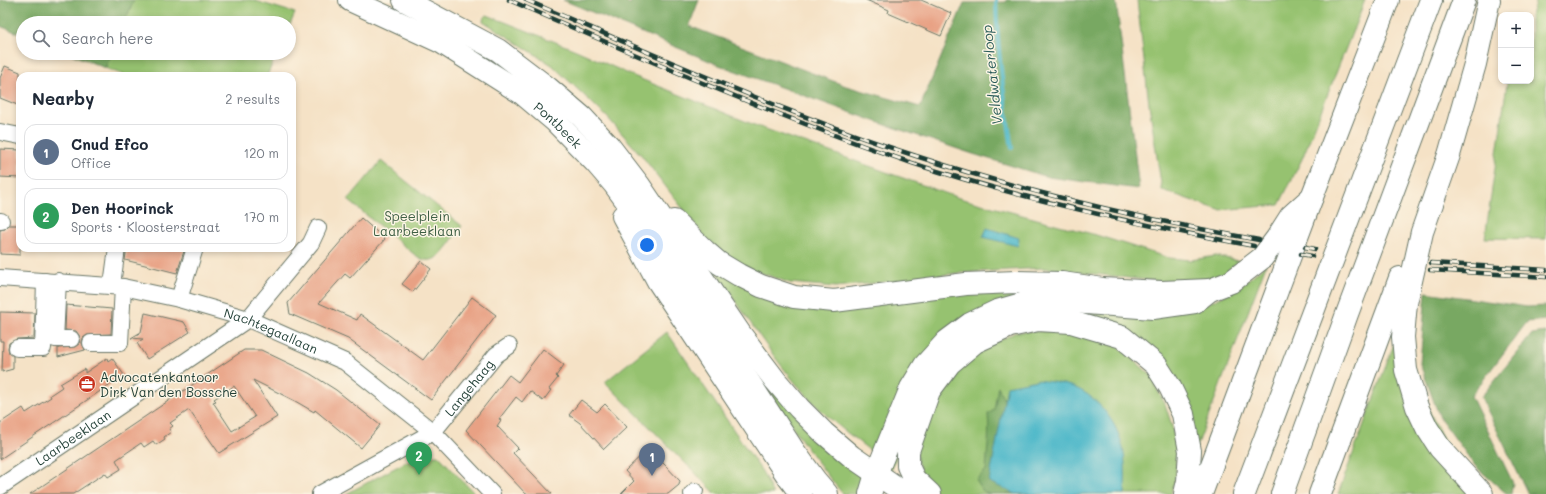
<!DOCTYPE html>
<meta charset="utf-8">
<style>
:root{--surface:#fff;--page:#f2f2f3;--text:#1f2937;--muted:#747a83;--line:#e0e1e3;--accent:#c8321e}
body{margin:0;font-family:Mali,sans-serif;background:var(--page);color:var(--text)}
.controls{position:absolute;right:12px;top:12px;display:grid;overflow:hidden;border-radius:8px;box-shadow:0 2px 6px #0003}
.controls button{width:36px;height:36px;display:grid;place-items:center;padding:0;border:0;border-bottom:1px solid var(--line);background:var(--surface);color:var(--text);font:20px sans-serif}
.you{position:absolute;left:647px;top:245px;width:14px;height:14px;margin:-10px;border:3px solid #fff;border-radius:50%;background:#1a73e8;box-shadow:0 0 0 6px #1a73e833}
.badge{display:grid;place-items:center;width:26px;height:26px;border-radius:50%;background:var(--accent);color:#fff;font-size:13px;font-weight:700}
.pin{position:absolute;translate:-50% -33px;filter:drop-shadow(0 1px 2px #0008)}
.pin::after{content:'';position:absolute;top:21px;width:14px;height:12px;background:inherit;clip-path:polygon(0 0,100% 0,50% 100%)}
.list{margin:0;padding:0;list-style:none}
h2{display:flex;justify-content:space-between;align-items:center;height:52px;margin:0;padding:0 16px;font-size:17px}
h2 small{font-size:13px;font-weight:400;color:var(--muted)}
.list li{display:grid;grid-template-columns:26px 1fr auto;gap:12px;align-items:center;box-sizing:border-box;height:56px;margin:0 8px 8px;padding:0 8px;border:1px solid var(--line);border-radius:12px}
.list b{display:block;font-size:15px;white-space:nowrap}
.list p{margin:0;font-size:13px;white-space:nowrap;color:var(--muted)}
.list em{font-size:13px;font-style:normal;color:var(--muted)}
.icon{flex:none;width:22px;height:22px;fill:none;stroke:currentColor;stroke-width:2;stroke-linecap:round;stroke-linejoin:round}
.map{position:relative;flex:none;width:1546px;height:494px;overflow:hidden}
.search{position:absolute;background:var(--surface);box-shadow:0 2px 6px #0003;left:16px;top:16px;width:280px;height:44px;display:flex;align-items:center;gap:10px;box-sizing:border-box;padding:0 14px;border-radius:22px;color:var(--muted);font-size:15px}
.panel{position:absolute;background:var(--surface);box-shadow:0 2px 6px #0003;left:16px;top:72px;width:280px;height:180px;border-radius:12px}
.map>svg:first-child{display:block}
</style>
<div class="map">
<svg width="1546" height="494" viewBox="0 0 1546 494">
<rect width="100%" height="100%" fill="#fcf5e5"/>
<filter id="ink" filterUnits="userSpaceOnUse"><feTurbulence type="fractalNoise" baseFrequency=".025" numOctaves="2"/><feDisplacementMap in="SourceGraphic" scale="8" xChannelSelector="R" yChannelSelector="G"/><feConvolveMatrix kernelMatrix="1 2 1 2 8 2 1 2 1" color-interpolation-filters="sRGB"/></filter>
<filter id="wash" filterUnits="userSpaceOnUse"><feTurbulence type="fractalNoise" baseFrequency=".012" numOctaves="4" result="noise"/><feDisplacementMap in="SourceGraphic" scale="16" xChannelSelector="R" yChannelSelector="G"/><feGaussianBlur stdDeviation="0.9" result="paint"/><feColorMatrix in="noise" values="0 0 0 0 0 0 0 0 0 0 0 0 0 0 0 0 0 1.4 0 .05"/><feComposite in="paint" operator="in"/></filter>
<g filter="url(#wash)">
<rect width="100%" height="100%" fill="#f5e2c6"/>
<path fill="#96c26f" stroke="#5a8052" d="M134 0H252L295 13 289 27V23H124Z
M1137 0H1365L1302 159 1279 205 1219 210 1162 190 1149 104Z
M1536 0H1546V239L1485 238 1507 83V81H1531V15Z
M487 15 576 50 631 75 757 126 959 198 1096 235 1169 258 1191 260 1216 256 1239 261 1217 279 1172 283 1043 268 957 273 914 279 836 287 790 283 750 269 721 251 704 236 642 156 607 117 552 65 483 21 484 17Z
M112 53H277L267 76H127L105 68Z
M381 161 462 226C455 234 441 260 430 260 424 261 420 258 415 255L348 200Z
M1264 265H1266L1196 449C1191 424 1186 401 1173 380 1167 371 1158 363 1150 355 1137 343 1122 331 1105 325 1050 303 984 318 943 362 916 391 905 434 891 471L886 467C897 439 905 407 921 381 932 362 947 347 964 335 1031 286 1085 316 1157 313 1200 311 1234 296 1264 265Z
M713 267 769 298 1014 288 1024 296 877 456C853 437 829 420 809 398 772 359 743 311 713 267Z
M1071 330 1117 345 1154 378 1156 387 1165 404 1172 426 1176 449V475L1171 494H939L924 479 918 463 916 448 935 396 970 356 1016 332Z
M667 332 763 473 773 494H738L736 493 734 494H716L605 382Z
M1395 341 1470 494H1338Z
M757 375 868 477 863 494H843C811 457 785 415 757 375Z
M438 455 475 494H346L417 456Z"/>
<path fill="#78a862" stroke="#4c724b" d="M0 0H134L124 23H23V35L0 26Z
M563 0H621L630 4 632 0H699L689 26 846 86 920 107 964 3 1006 2V0H1116L1139 189 1048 177 973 154 880 123 719 65Z
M69 53H112L105 68Z
M1426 292 1527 307 1546 306V320L1527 322 1471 396 1513 483 1511 494H1507L1476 467 1440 418 1420 364Z
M1546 332V494H1528L1481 397 1532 334Z
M998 386 1007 407 1022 494H988L982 490 976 480 986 470C987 451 990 433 988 414L994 410Z"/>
<path fill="#4db8c9" stroke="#367a7e" d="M987 228 1019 238 1018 246 983 237Z
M1037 380C1051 382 1067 383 1080 390 1102 401 1121 429 1124 454 1126 467 1125 481 1125 494H1016L989 482 1007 386Z"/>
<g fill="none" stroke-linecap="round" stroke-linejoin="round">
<path stroke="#4db8c9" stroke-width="4" d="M996 0C997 50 1004 99 1012 148"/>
</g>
<g id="blocks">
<path fill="#e8a184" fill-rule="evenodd" d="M866 0H921L951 13 941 36 888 13 889 10Z
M5 66 20 72V106L0 98V78Z
M0 149 20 150V178L0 177Z
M361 218 385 239 350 278 345 274 319 303 357 320 360 314 423 360 472 297 496 315 431 400 348 339 290 314 288 303Z
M9 225H20V255L0 254V230L5 229Z
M127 248H185L177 273 125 260Z
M421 261 431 269 413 292 402 284Z
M66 305 112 309 111 334 87 335 83 338 82 343 85 350 58 357V348L75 347 79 344 80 339 79 335 76 331 65 330Z
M0 312 35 313 34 338 17 339 9 343 8 348 9 353 13 356V369L2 372 3 341H0Z
M145 313 184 322 190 332 147 359 137 343 143 339 131 338 141 332Z
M543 349 564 365 556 376 558 378 549 389 551 390 543 401 530 391 522 402 516 397 499 419 501 420 497 426 518 448 513 453 552 494H526L466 430 509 375 518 382Z
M244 350H261L309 373 336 390 380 425 361 448 315 410 314 412 295 401 253 380 277 417 219 453 189 410 170 423 173 426 169 429 171 432 164 437 165 439 156 445 153 441 144 447 141 443 116 460 121 469 108 477 105 473 73 494H30ZM234 386 255 417 232 431 213 402 216 401 214 399Z
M107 358 108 361 112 358 124 375 0 459V423L23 408 26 413 51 397 50 395 62 387 60 384 85 369V373Z
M581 400 597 412 605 404 627 427 604 449 580 423 569 415Z
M649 448 680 481 679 485 668 494H621L634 481 625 471Z"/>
</g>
</g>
<g filter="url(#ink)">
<use href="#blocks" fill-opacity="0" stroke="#6a7767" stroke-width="1"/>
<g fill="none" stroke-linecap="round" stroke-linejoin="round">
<g stroke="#6a7767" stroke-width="18">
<g id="minor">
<path d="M0 132 20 136"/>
<path d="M0 221H1"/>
<path id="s1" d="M0 278 123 287 179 299 248 319 345 362 433 432 492 494"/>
<path d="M58 281 55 339H71"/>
<path d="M112 285 117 248"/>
<path d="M179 299 195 248"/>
<path d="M91 343H120L123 287"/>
<path d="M17 348H43L45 281"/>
<path id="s2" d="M0 487 248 319 311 243 318 228"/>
<path id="s3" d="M320 494 433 432 496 355 509 346"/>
<path d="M692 494 695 491"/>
</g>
</g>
<g stroke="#6a7767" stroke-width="24">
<g id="highway">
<path id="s4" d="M350 0 441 42 523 94 555 121 595 162 614 184 668 258 794 451 815 480 827 494"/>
<path d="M404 0 498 50 548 88 582 117 609 146 639 185 741 335 775 380 799 408 824 433 851 456 906 494"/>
<path d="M623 216 658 281 789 478 801 494"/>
<path d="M674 221 705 251 719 263 739 275 761 286 794 297 834 301 966 284 1016 282 1062 283 1103 289 1161 292 1210 290"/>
<path d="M870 494 876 474 911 388 925 365 947 341 970 324 997 311 1025 303 1059 301 1153 308 1195 302 1210 290 1231 282 1262 258 1277 238 1291 216 1312 197"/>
<path d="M930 494 914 479 908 466V451L929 391 950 363 975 342 1010 326 1038 320 1071 322 1122 337 1156 365 1170 387 1183 414 1190 451 1188 481 1185 494"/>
<path d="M1201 494 1312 197 1388 0"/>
<path d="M1244 494 1431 0"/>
<path d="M1282 494 1347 314 1464 0"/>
<path d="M1320 494 1400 278"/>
<path d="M1482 494 1440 448 1427 428 1417 407 1406 370 1403 337 1406 303 1422 232 1449 155 1475 64 1489 0"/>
</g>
</g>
<use href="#minor" stroke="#fff" stroke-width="16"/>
<use href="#highway" stroke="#fff" stroke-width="22"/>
<g stroke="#1f3d34" stroke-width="4.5">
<path id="rail" d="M509 0C642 58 775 116 912 163 1024 200 1139 225 1254 246
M526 0C655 55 783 113 916 156 1028 193 1143 219 1259 240
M1305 247 1315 249
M1301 254 1312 256
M1431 263 1546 270
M1430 270 1546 277"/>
</g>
<use href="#rail" stroke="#fcf5e5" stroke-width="3" stroke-dasharray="9" stroke-linecap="butt"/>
</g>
</g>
<defs>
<g id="office-disc" transform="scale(0.9)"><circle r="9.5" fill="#c8321e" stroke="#fcf5e5"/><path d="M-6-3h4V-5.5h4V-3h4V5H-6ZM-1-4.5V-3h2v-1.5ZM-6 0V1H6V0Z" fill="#fff"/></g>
</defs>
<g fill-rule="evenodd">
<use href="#office-disc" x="87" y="384"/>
</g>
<g text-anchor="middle" stroke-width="3" stroke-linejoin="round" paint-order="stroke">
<g font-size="13" fill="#1f3d34" stroke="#fcf5e5">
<text dy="5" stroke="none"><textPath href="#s4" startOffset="244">Pontbeek</textPath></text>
<text dy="5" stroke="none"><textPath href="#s1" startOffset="278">Nachtegaallaan</textPath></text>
<text dy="5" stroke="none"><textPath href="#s3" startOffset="186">Langehaag</textPath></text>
<text dy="5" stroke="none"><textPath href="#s2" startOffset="88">Laarbeeklaan</textPath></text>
</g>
<g font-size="13" fill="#3d5e43" stroke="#fcf5e5">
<text x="417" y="221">Speelplein<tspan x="417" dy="15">Laarbeeklaan</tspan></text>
</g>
<g font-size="13" fill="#1f3d34" stroke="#fcf5e5" text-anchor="start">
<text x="100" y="382">Advocatenkantoor<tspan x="100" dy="15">Dirk Van den Bossche</tspan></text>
</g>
<g font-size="14" font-style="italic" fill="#2a5c59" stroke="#fcf5e5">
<text transform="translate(992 75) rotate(-96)" y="5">Veldwaterloop</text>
</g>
</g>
</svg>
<div class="controls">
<button>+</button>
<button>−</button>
</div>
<div class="you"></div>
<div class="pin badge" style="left:652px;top:476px;background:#5c6f8a">1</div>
<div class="pin badge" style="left:419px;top:475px;background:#2e9e5b">2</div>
<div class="search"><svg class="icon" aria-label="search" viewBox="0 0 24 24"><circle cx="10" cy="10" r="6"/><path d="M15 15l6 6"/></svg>Search here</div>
<section class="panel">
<h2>Nearby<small>2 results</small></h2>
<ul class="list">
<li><span class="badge" style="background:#5c6f8a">1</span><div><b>Cnud Efco</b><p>Office</p></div><em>120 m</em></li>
<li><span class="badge" style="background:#2e9e5b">2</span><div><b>Den Hoorinck</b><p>Sports · Kloosterstraat</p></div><em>170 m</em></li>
</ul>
</section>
</div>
